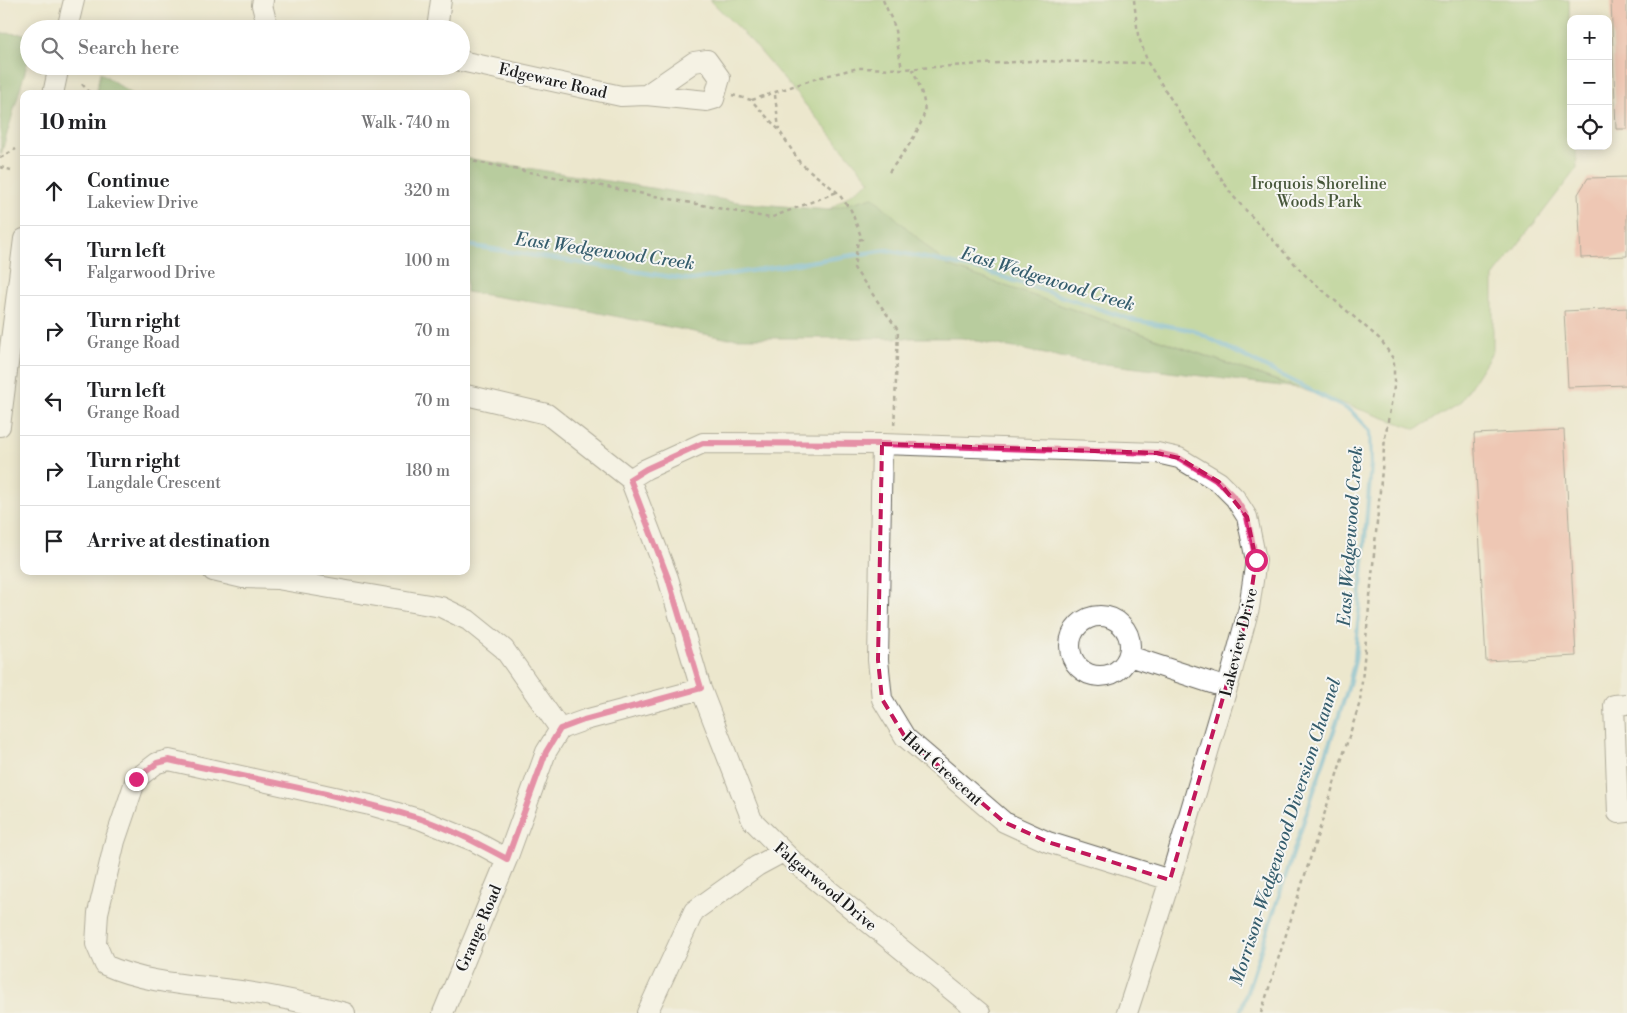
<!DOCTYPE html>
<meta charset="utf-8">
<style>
:root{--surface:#fff;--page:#f2f2f2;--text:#202124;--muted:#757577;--line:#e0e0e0}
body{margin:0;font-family:"Libre Bodoni",serif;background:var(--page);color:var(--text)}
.controls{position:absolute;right:15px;top:15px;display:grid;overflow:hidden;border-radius:10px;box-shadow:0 2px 12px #0003}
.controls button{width:45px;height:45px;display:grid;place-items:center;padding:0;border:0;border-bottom:1px solid var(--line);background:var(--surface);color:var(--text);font:25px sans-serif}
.stop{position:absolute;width:15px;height:15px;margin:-11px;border:4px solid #db2777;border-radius:50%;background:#fff}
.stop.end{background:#db2777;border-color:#fff;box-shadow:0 1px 5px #0008}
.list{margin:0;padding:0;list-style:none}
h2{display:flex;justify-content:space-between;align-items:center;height:65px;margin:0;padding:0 20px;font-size:21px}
h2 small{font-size:16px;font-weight:400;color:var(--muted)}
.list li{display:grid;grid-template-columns:32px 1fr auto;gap:15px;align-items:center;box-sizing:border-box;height:70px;padding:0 20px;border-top:1px solid var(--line)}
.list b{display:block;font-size:19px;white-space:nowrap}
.list p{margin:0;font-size:16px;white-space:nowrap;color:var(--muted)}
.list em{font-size:16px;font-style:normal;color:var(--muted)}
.icon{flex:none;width:28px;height:28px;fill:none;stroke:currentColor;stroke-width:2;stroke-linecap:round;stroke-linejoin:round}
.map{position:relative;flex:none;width:1627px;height:1013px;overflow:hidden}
.search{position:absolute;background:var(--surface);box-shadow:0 2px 12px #0003;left:20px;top:20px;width:450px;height:55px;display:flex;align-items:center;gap:12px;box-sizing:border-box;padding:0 18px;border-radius:28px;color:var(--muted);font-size:19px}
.panel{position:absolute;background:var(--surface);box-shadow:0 2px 12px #0003;left:20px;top:90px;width:450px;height:485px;border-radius:10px}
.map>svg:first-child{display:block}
</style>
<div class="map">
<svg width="1627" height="1013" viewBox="0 0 1627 1013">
<rect width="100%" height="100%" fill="#f6f6f2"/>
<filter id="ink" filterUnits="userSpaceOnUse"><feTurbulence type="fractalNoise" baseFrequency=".02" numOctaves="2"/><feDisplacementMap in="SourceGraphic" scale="10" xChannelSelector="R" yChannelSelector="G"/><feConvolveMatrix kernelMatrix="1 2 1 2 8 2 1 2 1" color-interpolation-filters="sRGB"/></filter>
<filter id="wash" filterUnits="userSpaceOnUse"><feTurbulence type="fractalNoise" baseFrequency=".0096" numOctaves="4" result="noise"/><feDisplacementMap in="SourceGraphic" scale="20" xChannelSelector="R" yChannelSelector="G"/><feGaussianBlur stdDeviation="1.12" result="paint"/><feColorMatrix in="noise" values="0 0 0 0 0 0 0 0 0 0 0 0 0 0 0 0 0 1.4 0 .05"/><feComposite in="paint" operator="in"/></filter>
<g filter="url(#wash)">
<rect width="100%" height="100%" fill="#ece7cd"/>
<path fill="#97c573" stroke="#5a7048" d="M710 0H1569L1571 146H1576L1577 168 1493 277V351L1460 403 1416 429 948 266 873 197 828 210 870 181 753 43Z"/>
<path fill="#79aa65" stroke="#4a6340" d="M0 33 29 34V58L1 155Z
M100 72 132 94H96Z
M466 158 738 202 828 210 873 197 948 266 1297 388 1081 361 962 338H724L584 310 466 292Z"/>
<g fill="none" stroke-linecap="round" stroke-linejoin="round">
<path stroke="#54acd1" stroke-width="4.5" d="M466 245 691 280 887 250 982 270 1133 320 1193 330 1351 411 1370 431 1371 465 1355 660 1348 688 1240 1013"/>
</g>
<g id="blocks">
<path fill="#efa094" d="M1611 0H1627V129H1616Z
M1627 177V256L1581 258 1578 194 1588 178Z
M1627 308V385L1568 387 1564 311Z
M1564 430 1576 656 1486 661 1474 434Z"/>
</g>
</g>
<g filter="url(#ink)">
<use href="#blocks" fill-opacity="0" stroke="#65635a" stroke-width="1"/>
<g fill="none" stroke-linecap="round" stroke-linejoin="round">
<g stroke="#65635a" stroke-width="22">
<path id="minor" d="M263 0 262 5 268 29
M67 29 74 0
M437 29 441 0
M461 61 621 96 646 95 707 101 714 99 720 78 707 60 694 62 646 95
M53 94 59 66
M466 395 547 414 630 479 668 578 701 689 752 820 794 862 980 1013
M0 426 24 239
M882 444 878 660 882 699 905 737 1004 822 1048 842 1170 880
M630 479 646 469 703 443 882 444 1157 453 1179 458 1219 482 1235 498 1247 517 1256 560 1249 608 1232 671 1170 880 1127 1013
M213 571 243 578 277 579 441 607 468 620 504 649 560 729
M1070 646a30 30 0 1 1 60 0a30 30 0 1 1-60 0Z
M1129 656 1227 688
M1627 704 1614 705 1618 813 1627 812
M345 1013C311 1004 275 996 240 991 195 985 147 984 105 965L96 944 98 913 115 841 136 779 157 763 169 760 370 805 422 820 474 841 507 859
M443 1013 507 859 546 752 560 729 585 720 701 689
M647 1013 694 911 757 866 783 852"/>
</g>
<path stroke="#65635a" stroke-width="2.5" stroke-dasharray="4 4" stroke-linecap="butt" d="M883 0 894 25 902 69
M1134 0 1138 35 1148 63 1232 195 1305 275 1381 340 1394 360V387L1385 438 1360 702 1261 1013
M82 84 91 94
M732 95 751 100 779 130 800 163 837 192 851 210 862 239 858 240 854 268 898 330 894 429
M775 95 779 129
M752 100 817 78 858 68 902 69 1032 61 1148 63
M0 158 16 149
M466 160 770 218 837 192
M0 167 11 170
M889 172C902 155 918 135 924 114 927 101 917 81 913 69"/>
<use href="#minor" stroke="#fff" stroke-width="20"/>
</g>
</g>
<g fill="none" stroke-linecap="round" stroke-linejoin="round" filter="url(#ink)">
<path stroke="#db2777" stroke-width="6" d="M136 779 157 763 169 760C253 779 339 794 421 819 451 829 479 844 507 859L546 752 560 729 584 720 701 688 668 578 630 479 646 469 703 443 882 444 1157 453 1179 458 1219 482 1235 498 1247 517 1256 560"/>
</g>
<path d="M0 0H1627V1013H0ZM882 444 1157 453 1179 458 1219 482 1247 517 1256 560 1249 608 1170 880 1048 842 1004 822 905 737 882 699 878 660Z" fill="#ece7cd" fill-opacity=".55" fill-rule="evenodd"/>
<path fill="none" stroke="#c2185b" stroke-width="4" stroke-dasharray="10 6" stroke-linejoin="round" d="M882 444 1157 453 1179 458 1219 482 1247 517 1256 560 1249 608 1170 880 1048 842 1004 822 905 737 882 699 878 660Z"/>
<g text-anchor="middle" stroke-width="4" stroke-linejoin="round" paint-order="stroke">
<g font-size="16" fill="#1c1c1c" stroke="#f6f6f2">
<text transform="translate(553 80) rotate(13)" y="6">Edgeware Road</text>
<text transform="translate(1238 642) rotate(-76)" y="6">Lakeview Drive</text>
<text transform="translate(943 768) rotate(42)" y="6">Hart Crescent</text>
<text transform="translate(826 886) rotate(40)" y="6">Falgarwood Drive</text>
<text transform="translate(478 928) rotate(-67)" y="6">Grange Road</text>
</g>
<g font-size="16" fill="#47573a" stroke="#f6f6f2">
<text x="1319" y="189">Iroquois Shoreline<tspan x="1319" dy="18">Woods Park</tspan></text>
</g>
<g font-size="18" font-style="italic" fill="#355d6d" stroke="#f6f6f2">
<text transform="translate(605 251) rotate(8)" y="6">East Wedgewood Creek</text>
<text transform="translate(1048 279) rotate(17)" y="6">East Wedgewood Creek</text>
<text transform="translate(1350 536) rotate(-86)" y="6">East Wedgewood Creek</text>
<text transform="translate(1285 832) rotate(-72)" y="6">Morrison-Wedgewood Diversion Channel</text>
</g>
</g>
</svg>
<div class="controls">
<button>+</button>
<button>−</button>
<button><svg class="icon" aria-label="locate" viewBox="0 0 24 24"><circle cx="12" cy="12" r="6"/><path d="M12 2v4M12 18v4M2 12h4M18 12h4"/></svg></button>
</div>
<div class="stop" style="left:1256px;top:560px"></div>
<div class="stop end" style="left:136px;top:779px"></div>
<div class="search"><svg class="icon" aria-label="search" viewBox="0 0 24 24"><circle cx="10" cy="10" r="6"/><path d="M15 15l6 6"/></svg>Search here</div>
<section class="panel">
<h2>10 min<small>Walk · 740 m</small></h2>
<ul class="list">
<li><svg class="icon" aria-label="ahead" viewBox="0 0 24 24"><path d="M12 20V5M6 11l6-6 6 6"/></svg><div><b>Continue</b><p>Lakeview Drive</p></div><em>320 m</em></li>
<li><svg class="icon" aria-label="left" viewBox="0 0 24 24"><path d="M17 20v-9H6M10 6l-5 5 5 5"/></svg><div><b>Turn left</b><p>Falgarwood Drive</p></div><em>100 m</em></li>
<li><svg class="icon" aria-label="right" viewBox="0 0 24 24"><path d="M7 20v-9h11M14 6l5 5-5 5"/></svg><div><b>Turn right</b><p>Grange Road</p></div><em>70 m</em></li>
<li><svg class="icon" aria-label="left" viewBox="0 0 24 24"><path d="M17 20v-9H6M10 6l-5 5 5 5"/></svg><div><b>Turn left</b><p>Grange Road</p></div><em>70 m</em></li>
<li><svg class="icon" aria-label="right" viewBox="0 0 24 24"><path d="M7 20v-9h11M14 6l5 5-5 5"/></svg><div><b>Turn right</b><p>Langdale Crescent</p></div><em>180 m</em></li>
<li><svg class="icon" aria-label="arrive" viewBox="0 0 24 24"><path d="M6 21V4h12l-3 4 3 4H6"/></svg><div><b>Arrive at destination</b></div></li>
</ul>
</section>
</div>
